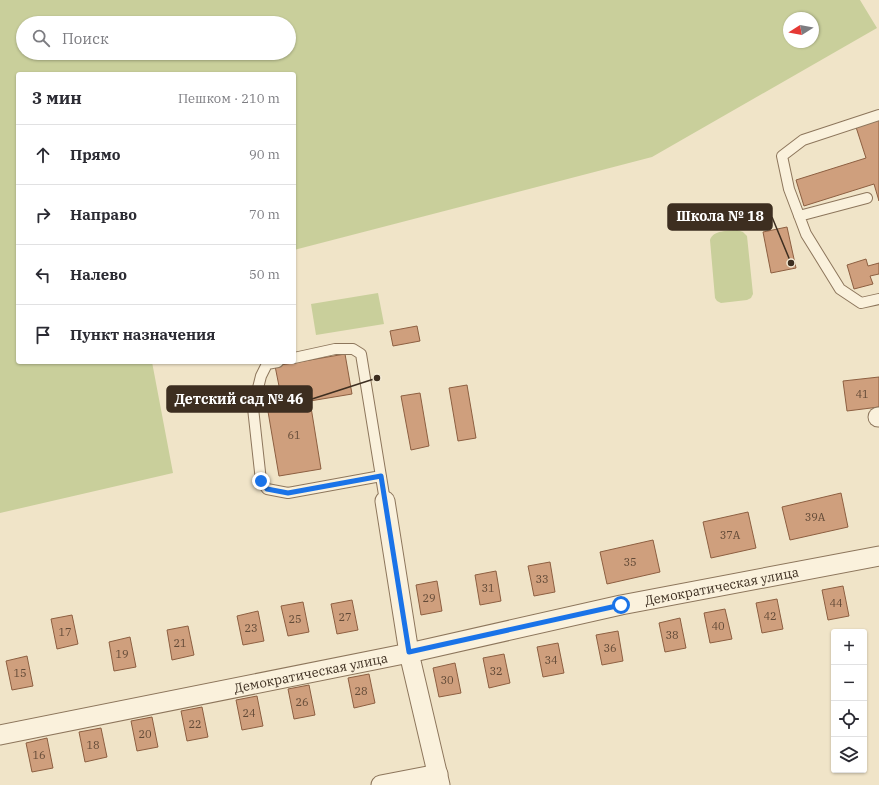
<!DOCTYPE html>
<html lang="ru">
<meta charset="utf-8">
<style>
:root{--surface:#fff;--page:#f7f7f7;--text:#2b2b33;--muted:#7c7c81;--line:#e1e1e2}
body{margin:0;font-family:"IBM Plex Serif",serif;background:var(--page);color:var(--text)}
.controls{position:absolute;right:12px;bottom:12px;display:grid;overflow:hidden;border-radius:4px;box-shadow:0 1px 3px #0004}
.controls button{width:36px;height:36px;display:grid;place-items:center;padding:0;border:0;border-bottom:1px solid var(--line);background:var(--surface);color:var(--text);font:20px sans-serif}
.compass{position:absolute;left:783px;top:12px;width:36px;height:36px;border-radius:50%;background:var(--surface);box-shadow:0 1px 3px #0004;rotate:259deg}
.stop{position:absolute;width:12px;height:12px;margin:-9px;border:3px solid #1a73e8;border-radius:50%;background:#fff}
.stop.end{background:#1a73e8;border-color:#fff;box-shadow:0 1px 4px #0008}
.list{margin:0;padding:0;list-style:none}
h2{display:flex;justify-content:space-between;align-items:center;height:52px;margin:0;padding:0 16px;font-size:17px}
h2 small{font-size:13px;font-weight:400;color:var(--muted)}
.list li{display:grid;grid-template-columns:26px 1fr auto;gap:12px;align-items:center;box-sizing:border-box;height:60px;padding:0 16px;border-top:1px solid var(--line)}
.list b{display:block;font-size:15px;white-space:nowrap}
.list em{font-size:13px;font-style:normal;color:var(--muted)}
.icon{flex:none;width:22px;height:22px;fill:none;stroke:currentColor;stroke-width:2;stroke-linecap:round;stroke-linejoin:round}
.map{position:relative;flex:none;width:879px;height:785px;overflow:hidden}
.search{position:absolute;background:var(--surface);box-shadow:0 1px 3px #0004;left:16px;top:16px;width:280px;height:44px;display:flex;align-items:center;gap:10px;box-sizing:border-box;padding:0 14px;border-radius:22px;color:var(--muted);font-size:15px}
.panel{position:absolute;background:var(--surface);box-shadow:0 1px 3px #0004;left:16px;top:72px;width:280px;height:292px;border-radius:4px}
.map>svg:first-child{display:block}
</style>
<div class="map">
<svg width="879" height="785" viewBox="0 0 879 785">
<rect width="100%" height="100%" fill="#f0e4c8"/>
<path fill="#c9cf9b" fill-rule="evenodd" d="M0 0H860L877 28 652 157 294 250V74H18V362H152L173 473 0 513ZM789 18H813V42H789ZM23 23H289V53H23Z
M737 230 743 232 747 236 753 294 751 298 747 300 721 303 717 301 715 298 710 240C713 230 728 231 737 230Z
M378 293 384 324 316 335 311 304Z"/>
<path fill="#cf9f7d" stroke="#8d5f41" d="M879 116V201L874 184 804 206 796 180 866 158 855 124Z
M787 227 796 268 771 273 763 232Z
M866 259 868 266 879 263V274L870 276 873 284 854 289 847 265Z
M417 326 420 341 393 346 390 331Z
M345 354 352 394 310 401 321 469 279 476 265 394 280 391 275 366Z
M879 377V407L847 411 843 381Z
M467 385 476 438 458 441 449 388Z
M420 393 429 446 411 450 401 396Z
M841 493 848 527 790 540 782 507Z
M748 512 756 548 711 558 703 522Z
M653 540 660 572 607 584 600 552Z
M550 562 555 592 534 596 528 566Z
M496 571 501 601 480 605 475 575Z
M437 581 442 611 421 615 416 585Z
M843 586 849 616 828 620 822 590Z
M777 599 783 629 762 633 756 603Z
M352 600 358 630 337 634 331 604Z
M303 602 309 632 288 636 281 606Z
M725 609 732 639 710 643 704 613Z
M258 611 264 641 243 645 237 616Z
M72 615 78 644 57 649 51 619Z
M680 618 686 648 665 652 659 623Z
M188 626 194 655 172 660 167 630Z
M618 631 623 661 602 665 596 635Z
M130 637 136 667 114 671 109 642Z
M558 643 564 673 543 677 537 647Z
M504 654 510 683 489 688 483 658Z
M27 656 33 686 12 690 6 661Z
M455 663 461 693 439 697 433 668Z
M369 674 375 703 354 708 348 678Z
M309 685 315 715 294 719 288 689Z
M257 696 263 726 242 730 236 700Z
M202 707 208 737 187 741 181 711Z
M152 717 158 747 137 751 131 721Z
M101 728 107 757 85 762 79 732Z
M47 738 53 768 32 772 26 743Z"/>
<g fill="none" stroke-linecap="round" stroke-linejoin="round">
<g stroke="#8d765c" stroke-width="12">
<path id="service" d="M879 115 803 140 782 156 789 189 806 234 840 289 861 303 879 299
M799 216 867 198
M294 358 335 349H353L361 354 385 501
M278 362 267 364 261 376 253 408 261 481 267 489 288 493 381 476"/>
</g>
<g stroke="#8d765c" stroke-width="21">
<g id="minor">
<path d="M878 417H879"/>
<path d="M385 501 409 653 440 785"/>
<path id="s1" d="M0 735 409 653 621 605 879 556"/>
<path d="M381 785 438 774"/>
</g>
</g>
<use href="#service" stroke="#faf1dc" stroke-width="10"/>
<use href="#minor" stroke="#faf1dc" stroke-width="19"/>
</g>
<g fill="none" stroke-linecap="round" stroke-linejoin="round">
<path stroke="#1a73e8" stroke-width="5" d="M261 481 267 489 288 493 381 476 409 652 621 605"/>
</g>
<g text-anchor="middle" stroke-width="3.5" stroke-linejoin="round" paint-order="stroke">
<g font-size="11" fill="#624a37">
<text x="862" y="398">41</text>
<text x="294" y="439">61</text>
<text x="815" y="521">39А</text>
<text x="730" y="539">37А</text>
<text x="630" y="566">35</text>
<text x="542" y="583">33</text>
<text x="488" y="592">31</text>
<text x="429" y="602">29</text>
<text x="836" y="607">44</text>
<text x="770" y="620">42</text>
<text x="345" y="621">27</text>
<text x="295" y="623">25</text>
<text x="718" y="630">40</text>
<text x="251" y="632">23</text>
<text x="65" y="636">17</text>
<text x="672" y="639">38</text>
<text x="180" y="647">21</text>
<text x="610" y="652">36</text>
<text x="122" y="658">19</text>
<text x="551" y="664">34</text>
<text x="496" y="675">32</text>
<text x="20" y="677">15</text>
<text x="447" y="684">30</text>
<text x="361" y="695">28</text>
<text x="302" y="706">26</text>
<text x="249" y="717">24</text>
<text x="195" y="728">22</text>
<text x="145" y="738">20</text>
<text x="93" y="749">18</text>
<text x="39" y="759">16</text>
</g>
<g font-size="13" fill="#3d2e20" stroke="#f7eed8">
<text dy="5" stroke="none"><textPath href="#s1" startOffset="737">Демократическая улица</textPath></text>
<text dy="5" stroke="none"><textPath href="#s1" startOffset="317">Демократическая улица</textPath></text>
</g>
</g>
<path fill="none" stroke="#3d2e20" stroke-width="1.5" d="M791 263L772 217M377 378L312 399"/>
<g fill="#3d2e20" stroke="#f7eed8" stroke-width="1.5">
<circle cx="791" cy="263" r="4"/>
<circle cx="377" cy="378" r="4"/>
</g>
<g fill="#3d2e20" stroke="#3d2e20" stroke-width="1.5">
<rect x="668" y="204" width="104" height="26" rx="4"/>
<rect x="167" y="386" width="145" height="26" rx="4"/>
</g>
<g font-size="14" text-anchor="middle" font-weight="bold" fill="#fff">
<text x="720" y="221">Школа № 18</text>
<text x="239" y="404">Детский сад № 46</text>
</g>
</svg>
<div class="controls">
<button>+</button>
<button>−</button>
<button><svg class="icon" aria-label="locate" viewBox="0 0 24 24"><circle cx="12" cy="12" r="6"/><path d="M12 2v4M12 18v4M2 12h4M18 12h4"/></svg></button>
<button><svg class="icon" aria-label="layers" viewBox="0 0 24 24"><path d="M12 4l9 5-9 5-9-5zM3 14l9 5 9-5"/></svg></button>
</div>
<svg class="compass" viewBox="-18 -18 36 36"><path d="M0-13l5 13h-10z" fill="#e53935"/><path d="M0 13l5-13h-10z" fill="#7c7c81"/></svg>
<div class="stop" style="left:621px;top:605px"></div>
<div class="stop end" style="left:261px;top:481px"></div>
<div class="search"><svg class="icon" aria-label="search" viewBox="0 0 24 24"><circle cx="10" cy="10" r="6"/><path d="M15 15l6 6"/></svg>Поиск</div>
<section class="panel">
<h2>3 мин<small>Пешком · 210 m</small></h2>
<ul class="list">
<li><svg class="icon" aria-label="ahead" viewBox="0 0 24 24"><path d="M12 20V5M6 11l6-6 6 6"/></svg><div><b>Прямо</b></div><em>90 m</em></li>
<li><svg class="icon" aria-label="right" viewBox="0 0 24 24"><path d="M7 20v-9h11M14 6l5 5-5 5"/></svg><div><b>Направо</b></div><em>70 m</em></li>
<li><svg class="icon" aria-label="left" viewBox="0 0 24 24"><path d="M17 20v-9H6M10 6l-5 5 5 5"/></svg><div><b>Налево</b></div><em>50 m</em></li>
<li><svg class="icon" aria-label="arrive" viewBox="0 0 24 24"><path d="M6 21V4h12l-3 4 3 4H6"/></svg><div><b>Пункт назначения</b></div></li>
</ul>
</section>
</div>
